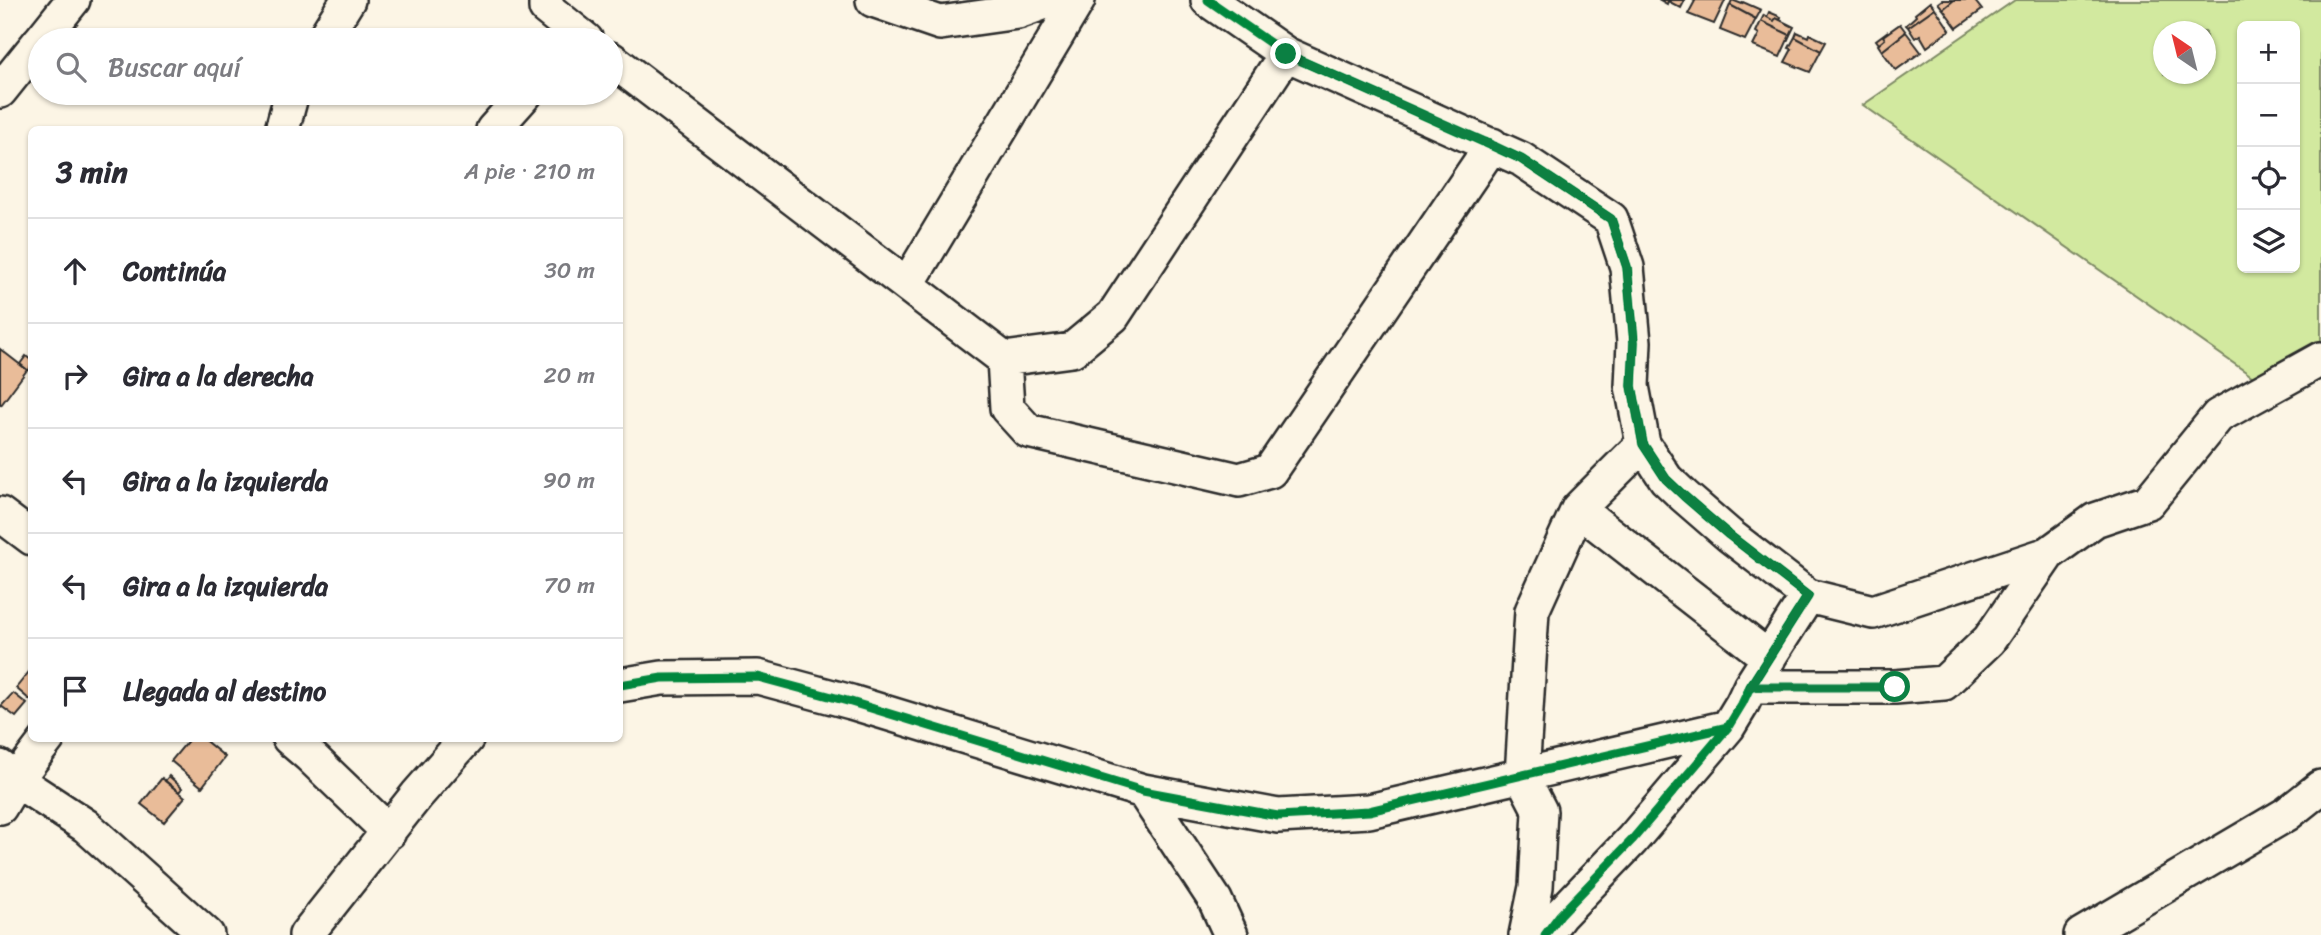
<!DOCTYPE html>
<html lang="es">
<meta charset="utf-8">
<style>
:root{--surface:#fff;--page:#f2f2f3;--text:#2b2b33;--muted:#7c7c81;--line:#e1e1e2}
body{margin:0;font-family:Sriracha,sans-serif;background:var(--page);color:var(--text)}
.controls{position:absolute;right:21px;top:21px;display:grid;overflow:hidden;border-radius:10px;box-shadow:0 2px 5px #0004}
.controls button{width:63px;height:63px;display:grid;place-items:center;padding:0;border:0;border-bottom:2px solid var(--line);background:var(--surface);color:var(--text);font:35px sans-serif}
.compass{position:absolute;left:2153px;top:21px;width:63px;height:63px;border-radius:50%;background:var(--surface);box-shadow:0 2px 5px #0004;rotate:325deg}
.stop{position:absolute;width:21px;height:21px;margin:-16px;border:5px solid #0b8043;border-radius:50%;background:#fff}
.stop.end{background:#0b8043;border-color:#fff;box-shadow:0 2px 7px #0008}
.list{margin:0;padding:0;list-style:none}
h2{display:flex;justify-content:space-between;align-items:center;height:91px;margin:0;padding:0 28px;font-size:30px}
h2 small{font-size:23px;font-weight:400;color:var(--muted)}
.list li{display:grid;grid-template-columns:46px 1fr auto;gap:21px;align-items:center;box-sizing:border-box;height:105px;padding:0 28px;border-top:2px solid var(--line)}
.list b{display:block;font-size:26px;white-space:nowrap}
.list em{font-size:23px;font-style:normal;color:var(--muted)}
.icon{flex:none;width:38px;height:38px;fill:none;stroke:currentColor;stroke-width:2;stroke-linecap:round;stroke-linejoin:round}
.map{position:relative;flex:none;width:2321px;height:935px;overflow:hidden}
.search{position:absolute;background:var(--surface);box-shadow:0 2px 5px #0004;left:28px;top:28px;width:595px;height:77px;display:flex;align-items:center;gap:18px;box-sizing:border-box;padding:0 24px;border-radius:38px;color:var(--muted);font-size:26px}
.panel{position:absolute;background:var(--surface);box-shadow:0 2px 5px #0004;left:28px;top:126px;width:595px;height:616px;border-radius:10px}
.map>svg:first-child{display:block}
</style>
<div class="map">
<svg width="2321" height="935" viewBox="0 0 2321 935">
<rect width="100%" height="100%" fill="#fcf5e5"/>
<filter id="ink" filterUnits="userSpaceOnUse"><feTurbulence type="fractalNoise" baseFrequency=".0143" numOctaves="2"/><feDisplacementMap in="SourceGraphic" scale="14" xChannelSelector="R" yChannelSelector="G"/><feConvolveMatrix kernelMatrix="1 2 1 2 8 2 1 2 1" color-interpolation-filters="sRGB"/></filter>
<g filter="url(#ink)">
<path fill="#d2e99f" stroke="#7e8a65" stroke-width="2" fill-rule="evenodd" d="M2015 0H2321V359L2269 388 1863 105ZM2242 26H2295V268H2242ZM2164 32H2206V74H2164Z"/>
<path fill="#e9bc99" stroke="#2b2b2b" stroke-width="2" d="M1660 0H1685L1681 8 1668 1 1667 4Z
M1693 0H1724L1725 1 1714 24 1688 14 1695 1Z
M1732 0 1742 4 1743 2 1761 10 1756 19 1730 5Z
M1942 0H1954L1943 9 1938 3Z
M1954 0H1974L1982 10 1957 28 1943 9Z
M1930 2 1935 8 1908 27 1906 25 1916 16 1915 14Z
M1730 5 1756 19 1745 40 1720 30Z
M1935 8 1950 30 1927 47 1920 35 1915 38 1908 27Z
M1769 12 1781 17 1780 20 1776 18 1774 21 1767 17Z
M1764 15 1774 21 1776 18 1794 27 1790 35 1761 21Z
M1761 21 1790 35 1780 57 1753 46 1759 34 1756 32Z
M1900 24 1906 32 1882 51 1878 45 1885 39 1883 36Z
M1888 31 1883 36 1885 39 1879 44 1876 40Z
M1797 32 1808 37 1809 34 1826 42 1821 51 1795 37Z
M1906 32 1921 52 1896 70 1882 51Z
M1795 37 1821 51 1810 72 1785 62 1792 49 1789 48Z
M0 349 27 370 1 405 0 404Z
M26 356 32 361 29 371 20 364Z
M32 668V697L30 700 16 688Z
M13 693 27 704 16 717 1 706Z
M190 738H202L225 757 202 787 171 761Z
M169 776 182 788 179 792 165 781Z
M162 778 185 797 164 822 141 804Z"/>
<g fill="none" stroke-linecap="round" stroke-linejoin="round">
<g stroke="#2b2b2b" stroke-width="38">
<path id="minor" d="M546 0V8L586 40
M873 0 940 23 1018 12 1051 0
M1208 0 1286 54 1521 159 1611 219 1627 267 1634 342 1632 386 1643 444 1666 479 1684 496 1729 535 1808 596 1750 687 1742 704 1728 727 1632 840 1560 915 1545 935
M41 40 73 0
M323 40 348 0
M611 59 1004 359 1072 350 1113 316 1286 54
M0 91 40 41
M282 130 292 93
M493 130 526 93
M907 285 1078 0
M1004 359 1007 408 1028 431 1239 480 1270 471 1492 145
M1578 509 1769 658
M0 514 32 538
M1808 596 1873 612 2048 554
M620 685 662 678 758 677 851 702 1143 791 1278 816 1369 811 1728 727
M1750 687H1895L1944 683 1989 640 2048 554 2095 520 2148 502 2218 416 2321 359
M289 738 310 756 389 832
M0 767 16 780 86 826 207 935
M1143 791 1215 900 1231 935
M0 807 16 780 48 738
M306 935 417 795 467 738
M1526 935 1536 887 1540 811 1522 776 1532 611 1578 509 1643 444
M2081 935 2287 814 2321 787"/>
</g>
<use href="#minor" stroke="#fcf5e5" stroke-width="33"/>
<g stroke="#fcf5e5" stroke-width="13">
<path id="cycleway" d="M1208 0 1286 54 1521 159 1611 219 1627 267 1634 342 1632 386 1643 444 1666 479 1684 496 1729 535 1808 596 1750 687 1742 704 1728 727 1632 840 1560 915 1545 935
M620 685 662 678 758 677 851 702 1143 791 1278 816 1369 811 1728 727"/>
</g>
<use href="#cycleway" stroke="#00873e" stroke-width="9"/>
</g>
</g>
<g fill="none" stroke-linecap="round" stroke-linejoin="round" filter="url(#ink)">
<path stroke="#0b8043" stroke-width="9" d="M1286 54 1492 145 1521 159 1611 219 1627 267 1634 342 1632 386 1643 444 1666 479 1684 496 1729 535 1808 596 1750 687H1895"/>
</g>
</svg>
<div class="controls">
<button>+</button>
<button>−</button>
<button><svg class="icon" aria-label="locate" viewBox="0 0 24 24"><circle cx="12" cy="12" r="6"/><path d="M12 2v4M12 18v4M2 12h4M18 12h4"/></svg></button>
<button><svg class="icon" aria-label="layers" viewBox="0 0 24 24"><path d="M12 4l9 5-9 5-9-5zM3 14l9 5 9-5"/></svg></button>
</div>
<svg class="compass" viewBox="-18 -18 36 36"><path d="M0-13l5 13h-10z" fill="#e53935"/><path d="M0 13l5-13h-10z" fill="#7c7c81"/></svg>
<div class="stop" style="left:1895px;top:687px"></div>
<div class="stop end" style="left:1286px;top:54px"></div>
<div class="search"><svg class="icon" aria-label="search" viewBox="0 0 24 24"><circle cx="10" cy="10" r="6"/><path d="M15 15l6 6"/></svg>Buscar aquí</div>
<section class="panel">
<h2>3 min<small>A pie · 210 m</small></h2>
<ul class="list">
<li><svg class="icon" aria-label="ahead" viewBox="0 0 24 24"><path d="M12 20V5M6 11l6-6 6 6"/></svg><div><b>Continúa</b></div><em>30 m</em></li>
<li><svg class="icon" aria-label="right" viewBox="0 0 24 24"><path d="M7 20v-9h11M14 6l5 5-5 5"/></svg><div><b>Gira a la derecha</b></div><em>20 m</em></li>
<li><svg class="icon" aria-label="left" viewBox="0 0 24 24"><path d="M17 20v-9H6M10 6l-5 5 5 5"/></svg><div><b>Gira a la izquierda</b></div><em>90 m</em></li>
<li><svg class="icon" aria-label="left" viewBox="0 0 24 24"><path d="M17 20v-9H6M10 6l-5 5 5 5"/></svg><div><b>Gira a la izquierda</b></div><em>70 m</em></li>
<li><svg class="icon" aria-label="arrive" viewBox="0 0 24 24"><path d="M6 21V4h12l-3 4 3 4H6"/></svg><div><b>Llegada al destino</b></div></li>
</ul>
</section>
</div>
